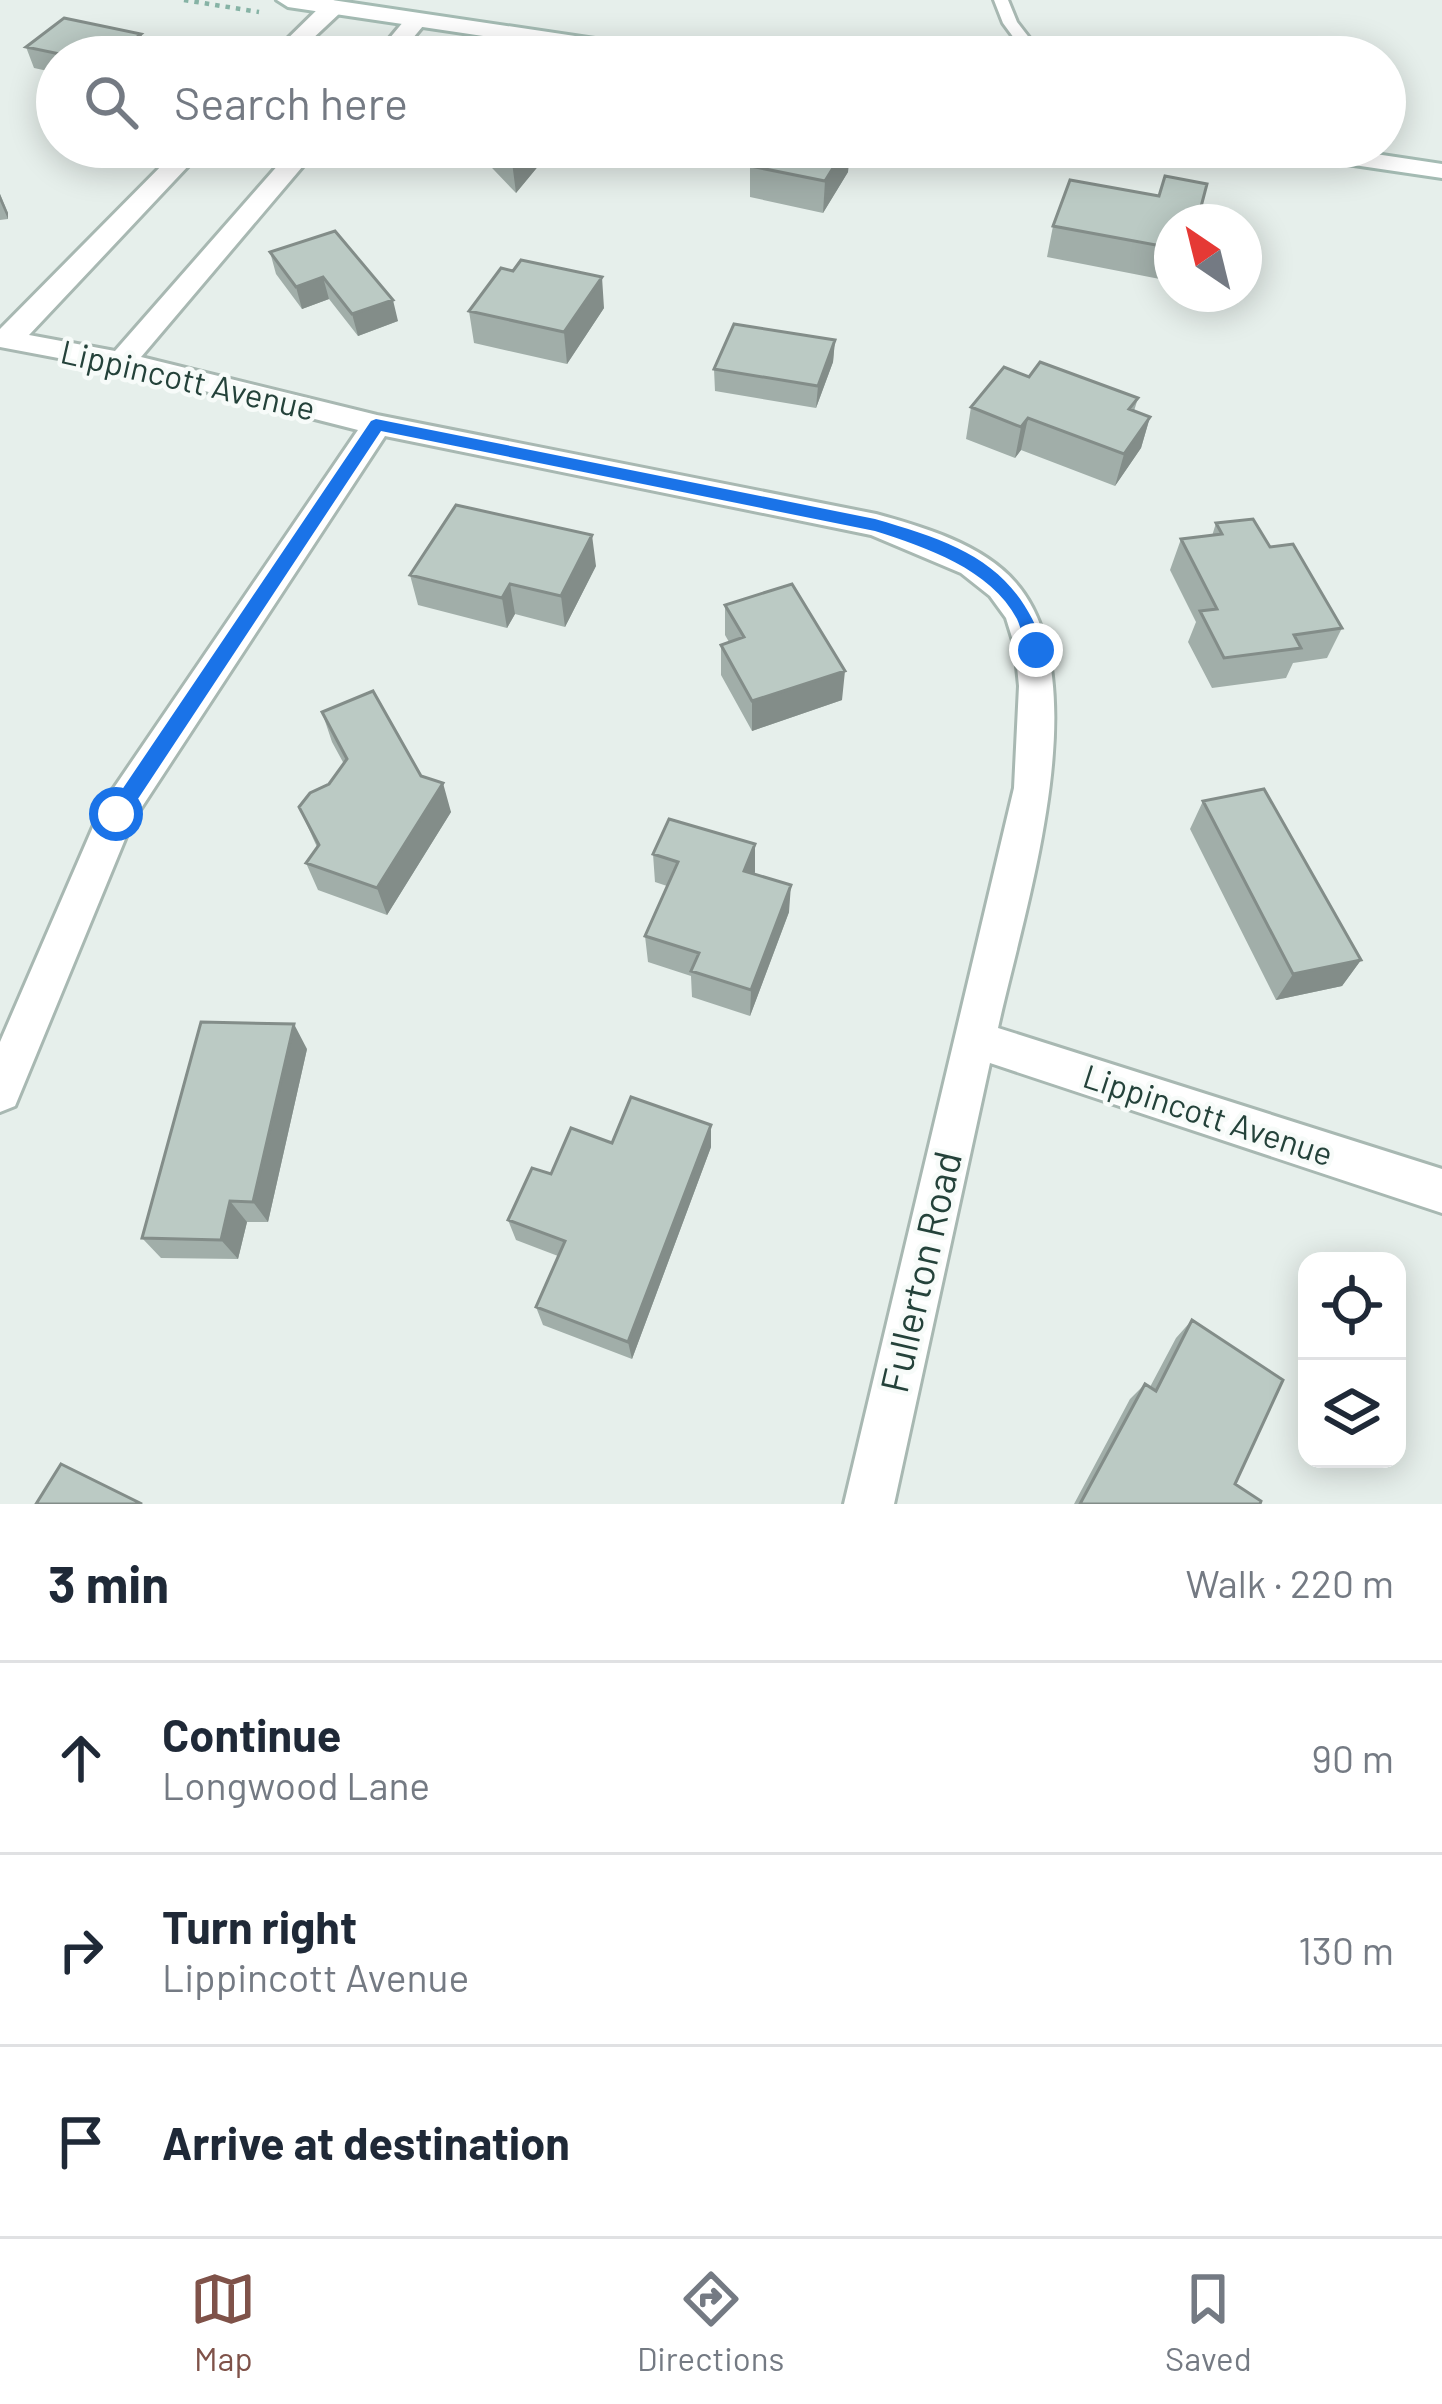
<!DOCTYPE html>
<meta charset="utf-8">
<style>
:root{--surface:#fff;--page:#f2f2f3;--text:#1f2937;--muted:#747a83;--line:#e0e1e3;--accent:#7f5249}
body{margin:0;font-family:Barlow,sans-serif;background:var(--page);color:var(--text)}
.controls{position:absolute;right:36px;bottom:36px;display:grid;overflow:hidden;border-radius:24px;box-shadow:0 6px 30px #0003}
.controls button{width:108px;height:108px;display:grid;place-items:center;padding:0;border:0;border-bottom:3px solid var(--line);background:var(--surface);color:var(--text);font:60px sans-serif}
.compass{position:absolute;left:1154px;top:204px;width:108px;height:108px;border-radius:50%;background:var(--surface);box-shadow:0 6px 30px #0003;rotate:325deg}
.stop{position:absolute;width:36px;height:36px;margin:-27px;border:9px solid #1a73e8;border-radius:50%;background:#fff}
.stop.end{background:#1a73e8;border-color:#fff;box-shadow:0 3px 12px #0008}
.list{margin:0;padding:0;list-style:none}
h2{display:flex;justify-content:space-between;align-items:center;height:156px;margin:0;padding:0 48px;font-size:51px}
h2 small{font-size:39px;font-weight:400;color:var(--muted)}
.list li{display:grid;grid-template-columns:78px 1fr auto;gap:36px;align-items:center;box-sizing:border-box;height:192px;padding:0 48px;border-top:3px solid var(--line)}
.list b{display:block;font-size:45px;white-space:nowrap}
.list p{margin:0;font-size:39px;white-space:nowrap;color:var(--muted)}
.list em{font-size:39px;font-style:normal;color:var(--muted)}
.icon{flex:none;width:66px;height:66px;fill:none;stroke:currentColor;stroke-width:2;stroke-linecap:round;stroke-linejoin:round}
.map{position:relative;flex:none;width:1442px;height:1504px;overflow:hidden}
.search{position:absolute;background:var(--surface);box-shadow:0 6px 30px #0003;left:36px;right:36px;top:36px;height:132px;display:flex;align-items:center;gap:30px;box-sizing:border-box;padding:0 42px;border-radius:66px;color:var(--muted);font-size:45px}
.sheet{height:732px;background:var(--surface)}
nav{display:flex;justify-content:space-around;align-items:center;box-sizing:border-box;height:168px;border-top:3px solid var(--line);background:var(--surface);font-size:33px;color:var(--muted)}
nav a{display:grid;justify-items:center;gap:6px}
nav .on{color:var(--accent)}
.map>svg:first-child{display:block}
</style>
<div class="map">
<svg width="1442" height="1504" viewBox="0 0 1442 1504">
<rect width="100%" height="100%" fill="#e6efeb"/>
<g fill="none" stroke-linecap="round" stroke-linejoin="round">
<g stroke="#a8b8b2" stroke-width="6">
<path id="lane" d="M994 0H1008L1017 22 1044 57H1028L1003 23Z"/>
</g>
<g stroke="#a8b8b2" stroke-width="6">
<path id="street" d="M333 0 344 7 341 12 293 57H269L325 2Z
M417 13 428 20 397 57H374L409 15Z
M180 147H206L29 335 115 351 294 147H319L141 357 377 415 876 514C923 527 982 544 1015 582 1101 679 1023 913 998 1028L1442 1169V1213L990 1063 894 1504H844L1014 788 1019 686 1015 647 1006 618 990 596 961 573 871 535 385 436 132 822 15 1106 0 1112V1042L103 804 358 430 122 370 0 347V329Z"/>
</g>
<g stroke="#a4bbb3" stroke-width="6">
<path id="secondary" d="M277 0H332L669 50 680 57H624L288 7Z
M1267 147H1329L1442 164V178L1279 154Z"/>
</g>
<path stroke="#86b3a5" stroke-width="4.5" stroke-dasharray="4.5 6" stroke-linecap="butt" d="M184 0 259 12
M1155 147 1254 162"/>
<use href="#lane" fill="#fff" fill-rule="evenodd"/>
<use href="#street" fill="#fff" fill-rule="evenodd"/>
<use href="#secondary" fill="#fff" fill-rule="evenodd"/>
</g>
<path fill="#a1aea9" d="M141 34 148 55 145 57H57V73L34 68 26 47Z
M472 147H554L516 193Z
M763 147H850L848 172 823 213 750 197V166Z
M0 194 8 213V219L0 220Z
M1172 222V275L1170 281 1047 257 1053 226Z
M335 231 398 321 358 336 329 299 302 309 276 274 270 252Z
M604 308 567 364 474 343 469 311Z
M835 340 833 362 816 408 715 391 714 369Z
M1029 377 1138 398 1134 411 1150 417 1141 448 1115 486 1021 450 1015 458 966 439 971 407Z
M1216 523 1270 547 1342 628 1327 658 1293 663 1286 678 1212 688 1188 642 1196 622 1170 570 1181 539 1212 536Z
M596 566 565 627 515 614 507 628 418 605 410 575Z
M725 605 842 700 752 731 721 675V645L729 642 725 635Z
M322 712 421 776 451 812 387 915 318 890 306 863 317 847 299 807 329 784 344 764 332 742Z
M1203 801 1361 960 1342 986 1276 1000 1190 829Z
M653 854 755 872 754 874 789 912 750 1016 692 997 691 976 648 962 645 936 667 886 655 882Z
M307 1049 268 1222H247L238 1259 161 1258 142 1238Z
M711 1125V1147L632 1359 543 1325 536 1307 558 1256 516 1240 508 1220 551 1174 612 1143Z
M1192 1320 1235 1484 1260 1504H1074L1130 1399 1145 1384 1150 1387 1176 1338Z"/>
<path fill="#838d89" d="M141 34 148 55 145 57H112Z
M525 147H554L516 193 512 162Z
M846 147H850L848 172 823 213 825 181Z
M0 194 8 213V219L0 201Z
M323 277 329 299 302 309 296 287Z
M602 277 604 308 567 364 564 332Z
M393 300 398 321 358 336 352 314Z
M835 340 833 362 816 408 818 386Z
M1150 417 1141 448 1115 486 1124 454Z
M1028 418 1021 450 1015 458 1021 427Z
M592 535 596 566 565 627 561 596Z
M510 584 515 614 507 628 502 598Z
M845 671 842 700 752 731V701Z
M443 783 451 812 387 915 377 888Z
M755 844V872L744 899V871Z
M791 885 789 912 750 1016 751 990Z
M1361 960 1342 986 1276 1000 1293 974Z
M294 1024 307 1049 268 1222 253 1202Z
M711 1125V1147L632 1359 628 1342Z
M230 1201 247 1222 238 1259 221 1240Z"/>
<path fill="#bbcac4" stroke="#838d89" stroke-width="3" d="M64 18 141 34 112 57H74L26 47Z
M498 147H525L512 162Z
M763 147H846L825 181 750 166Z
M1165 176 1207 184 1197 222H1172V248L1053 226 1070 180 1159 196Z
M335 231 393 300 352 314 323 277 296 287 270 252Z
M521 260 602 277 564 332 469 311 501 268 513 271Z
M734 324 835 340 818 386 714 369Z
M1040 362 1138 398 1129 409 1150 417 1124 454 1028 418 1021 427 971 407 1004 367 1029 377Z
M456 505 592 535 561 596 510 584 502 598 410 575Z
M1253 519 1270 547 1293 544 1342 628 1294 635 1301 648 1224 658 1200 611 1217 609 1181 539 1222 534 1216 523Z
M792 584 845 671 752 701 721 645 744 637 725 605Z
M373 691 421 776 443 783 377 888 306 863 319 845 299 807 310 793 329 784 347 759 322 712Z
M1264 789 1361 960 1293 974 1203 801Z
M669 819 755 844 744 871 791 885 751 990 691 971 699 953 645 936 678 862 653 854Z
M201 1022 294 1024 253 1202 230 1201 221 1240 142 1238Z
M631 1097 711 1125 628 1342 536 1307 565 1241 508 1220 532 1168 551 1174 571 1128 612 1143Z
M1192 1320 1283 1380 1235 1484 1261 1501 1260 1504H1080L1145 1384 1156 1391Z
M61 1464 142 1504H36Z"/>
<path fill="#1a73e8" d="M376 419 875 519C957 543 1017 563 1045 650L1042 655H1029C1024 644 1022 630 1017 619 991 569 925 547 875 531L381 431 124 820H109V809L371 421Z"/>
<g text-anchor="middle" stroke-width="9" stroke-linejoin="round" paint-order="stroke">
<g font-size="33" fill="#24423a" stroke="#f7fbf9">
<text transform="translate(188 380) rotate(13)" y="12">Lippincott Avenue</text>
<text transform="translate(1208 1115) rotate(18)" y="12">Lippincott Avenue</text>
</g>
<g font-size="39" fill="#24423a" stroke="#f7fbf9">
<text transform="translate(921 1272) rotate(-77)" y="14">Fullerton Road</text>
</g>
</g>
</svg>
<div class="controls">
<button><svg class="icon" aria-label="locate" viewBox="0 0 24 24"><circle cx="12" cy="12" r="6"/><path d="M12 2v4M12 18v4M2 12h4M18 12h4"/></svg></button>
<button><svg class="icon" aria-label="layers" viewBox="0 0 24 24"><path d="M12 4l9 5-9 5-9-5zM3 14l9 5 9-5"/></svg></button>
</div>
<svg class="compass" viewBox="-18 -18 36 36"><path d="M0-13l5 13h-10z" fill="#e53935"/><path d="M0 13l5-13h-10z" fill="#747a83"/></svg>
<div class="stop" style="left:116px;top:814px"></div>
<div class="stop end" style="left:1036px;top:650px"></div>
<div class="search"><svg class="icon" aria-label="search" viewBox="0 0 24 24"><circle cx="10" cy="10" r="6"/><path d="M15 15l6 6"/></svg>Search here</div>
</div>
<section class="sheet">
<h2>3 min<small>Walk · 220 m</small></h2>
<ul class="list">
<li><svg class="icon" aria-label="ahead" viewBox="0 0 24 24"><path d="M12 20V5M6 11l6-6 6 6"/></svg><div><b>Continue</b><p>Longwood Lane</p></div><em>90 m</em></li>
<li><svg class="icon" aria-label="right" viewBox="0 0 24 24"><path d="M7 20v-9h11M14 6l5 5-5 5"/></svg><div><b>Turn right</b><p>Lippincott Avenue</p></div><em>130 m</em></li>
<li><svg class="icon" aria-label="arrive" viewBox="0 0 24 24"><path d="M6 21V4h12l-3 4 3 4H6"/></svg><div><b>Arrive at destination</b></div></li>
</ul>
</section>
<nav>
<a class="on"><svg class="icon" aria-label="map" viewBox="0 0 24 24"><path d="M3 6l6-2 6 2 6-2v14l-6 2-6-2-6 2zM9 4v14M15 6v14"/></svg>Map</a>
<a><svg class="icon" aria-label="directions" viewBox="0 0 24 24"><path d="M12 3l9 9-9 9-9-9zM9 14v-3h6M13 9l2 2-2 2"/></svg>Directions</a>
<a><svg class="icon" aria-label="saved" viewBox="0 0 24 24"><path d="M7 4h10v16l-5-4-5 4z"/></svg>Saved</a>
</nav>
